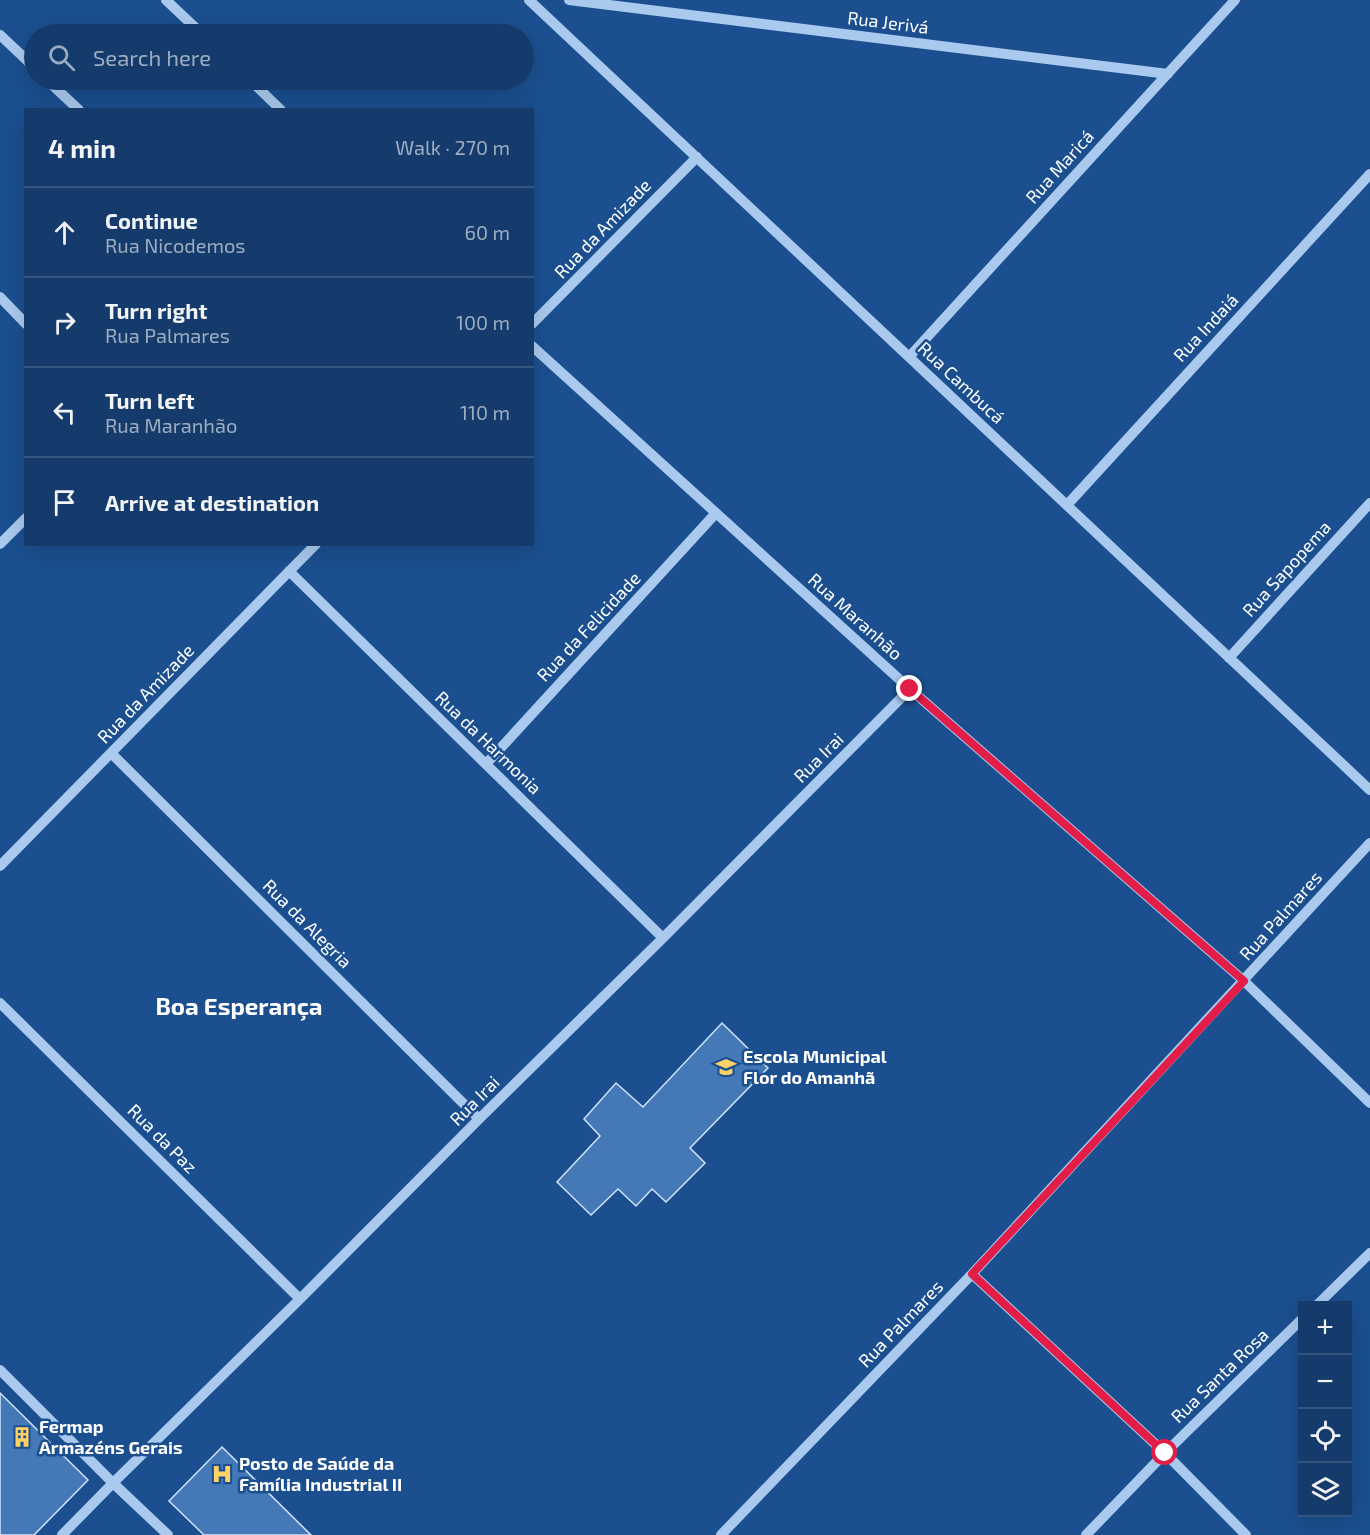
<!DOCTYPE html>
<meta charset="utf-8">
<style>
:root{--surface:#143b6b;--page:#214673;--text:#f1f3f6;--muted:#9dadc1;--line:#33557e}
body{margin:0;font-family:"Exo 2",sans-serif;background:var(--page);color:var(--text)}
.controls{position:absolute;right:18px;bottom:18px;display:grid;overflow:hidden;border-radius:0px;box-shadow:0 6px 24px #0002}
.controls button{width:54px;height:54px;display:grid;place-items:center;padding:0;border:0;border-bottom:2px solid var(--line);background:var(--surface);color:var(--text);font:30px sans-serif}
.stop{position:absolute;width:18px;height:18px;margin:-14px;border:4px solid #e11d48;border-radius:50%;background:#fff}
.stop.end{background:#e11d48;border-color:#fff;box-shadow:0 2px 6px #0008}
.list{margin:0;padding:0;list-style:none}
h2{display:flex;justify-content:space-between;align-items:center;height:78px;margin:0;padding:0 24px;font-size:26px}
h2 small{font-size:20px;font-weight:400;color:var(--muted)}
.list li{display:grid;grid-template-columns:39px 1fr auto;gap:18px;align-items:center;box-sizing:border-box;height:90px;padding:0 24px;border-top:2px solid var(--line)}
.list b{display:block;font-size:22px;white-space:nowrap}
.list p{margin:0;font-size:20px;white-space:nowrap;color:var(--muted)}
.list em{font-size:20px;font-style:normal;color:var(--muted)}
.icon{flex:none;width:33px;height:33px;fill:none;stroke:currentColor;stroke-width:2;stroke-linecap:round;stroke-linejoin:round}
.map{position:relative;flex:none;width:1370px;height:1535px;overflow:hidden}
.search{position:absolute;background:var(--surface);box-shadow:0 6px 24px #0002;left:24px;top:24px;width:510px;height:66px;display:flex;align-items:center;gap:15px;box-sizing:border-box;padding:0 21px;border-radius:33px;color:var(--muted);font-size:22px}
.panel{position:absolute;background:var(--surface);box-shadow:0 6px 24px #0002;left:24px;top:108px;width:510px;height:438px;border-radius:0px}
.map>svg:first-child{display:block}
</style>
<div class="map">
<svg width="1370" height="1535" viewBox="0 0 1370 1535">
<rect width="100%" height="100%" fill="#1b4f8f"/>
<path fill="#4478b7" stroke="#cfe3fa" stroke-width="1.5" d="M722 1023 768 1068 690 1148 705 1163 666 1202 652 1189 636 1206 618 1189 591 1215 557 1182 600 1136 584 1119 616 1083 643 1107Z
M0 1393 88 1480 34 1535H0Z
M222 1447 311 1535H204L169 1501Z"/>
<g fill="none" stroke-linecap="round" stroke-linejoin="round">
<path stroke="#a9c9ee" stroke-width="10" d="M166 0 202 34
M529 0 1370 790
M569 0 1168 74
M0 35 34 67
M47 80 79 110
M250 80 281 110
M0 297 26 324
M532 324 697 157
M532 346 910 689 1244 981 1370 1103
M909 357 1235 0
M1067 505 1370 174
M0 544 26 518
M289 571 663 938
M1229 658 1370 503
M111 753 479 1119
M486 764 716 513
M0 866 316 544
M0 1003 300 1299
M972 1274 1165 1453 1246 1535
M1316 1306 1370 1253
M0 1370 113 1483 168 1535
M62 1535 113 1483 300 1299 479 1119 663 938 910 689
M721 1535 972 1274 1370 843
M1086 1535 1165 1453 1302 1319"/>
</g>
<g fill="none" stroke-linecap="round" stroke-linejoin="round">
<path stroke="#e11d48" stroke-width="8" d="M910 689 1244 981 972 1274 1165 1453"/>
</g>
<defs>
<g id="school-bare" transform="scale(1.62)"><path d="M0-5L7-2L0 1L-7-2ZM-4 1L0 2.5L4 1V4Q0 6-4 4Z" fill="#ffd166" stroke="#1b4f8f" stroke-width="2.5" paint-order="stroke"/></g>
<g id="building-bare" transform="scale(1.62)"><path d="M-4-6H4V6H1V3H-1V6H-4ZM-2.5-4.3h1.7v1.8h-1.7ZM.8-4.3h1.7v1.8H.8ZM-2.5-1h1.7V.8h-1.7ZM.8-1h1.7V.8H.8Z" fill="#ffd166" stroke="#1b4f8f" stroke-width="2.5" paint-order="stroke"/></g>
<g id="hospital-bare" transform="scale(1.62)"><path d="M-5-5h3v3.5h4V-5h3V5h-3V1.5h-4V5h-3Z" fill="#ffd166" stroke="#1b4f8f" stroke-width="2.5" paint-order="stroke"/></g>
</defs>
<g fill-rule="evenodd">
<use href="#school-bare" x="726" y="1067"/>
<use href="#building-bare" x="22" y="1437"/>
<use href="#hospital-bare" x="222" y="1474"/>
</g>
<g text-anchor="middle" stroke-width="5" stroke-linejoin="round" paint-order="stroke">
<g font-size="18" fill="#fff" stroke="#1b4f8f">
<text transform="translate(888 23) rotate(7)" y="6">Rua Jerivá</text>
<text transform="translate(1060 167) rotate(-48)" y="6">Rua Maricá</text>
<text transform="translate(603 229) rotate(-46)" y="6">Rua da Amizade</text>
<text transform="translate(1206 328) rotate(-47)" y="6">Rua Indaiá</text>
<text transform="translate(961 383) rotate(43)" y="6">Rua Cambucá</text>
<text transform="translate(1287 569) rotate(-48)" y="6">Rua Sapopema</text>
<text transform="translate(855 617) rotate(42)" y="6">Rua Maranhão</text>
<text transform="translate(589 627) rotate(-47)" y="6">Rua da Felicidade</text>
<text transform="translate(146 694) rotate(-46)" y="6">Rua da Amizade</text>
<text transform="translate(488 743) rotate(44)" y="6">Rua da Harmonia</text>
<text transform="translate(819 758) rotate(-45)" y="6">Rua Irai</text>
<text transform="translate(1281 916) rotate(-48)" y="6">Rua Palmares</text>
<text transform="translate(307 924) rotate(45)" y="6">Rua da Alegria</text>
<text transform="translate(475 1101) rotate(-45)" y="6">Rua Irai</text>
<text transform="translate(162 1139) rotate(45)" y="6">Rua da Paz</text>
<text transform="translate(901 1324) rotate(-46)" y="6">Rua Palmares</text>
<text transform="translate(1220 1376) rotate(-44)" y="6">Rua Santa Rosa</text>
</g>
<g font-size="18" font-weight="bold" fill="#fff" stroke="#1b4f8f" text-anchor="start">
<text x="743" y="1063">Escola Municipal<tspan x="743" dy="21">Flor do Amanhã</tspan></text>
<text x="39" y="1433">Fermap<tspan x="39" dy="21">Armazéns Gerais</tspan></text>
<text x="239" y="1470">Posto de Saúde da<tspan x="239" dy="21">Família Industrial II</tspan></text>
</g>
<g font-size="24" font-weight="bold" fill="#fff" stroke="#1b4f8f">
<text x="239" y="1015">Boa Esperança</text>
</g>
</g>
</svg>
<div class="controls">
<button>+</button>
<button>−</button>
<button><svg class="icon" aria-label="locate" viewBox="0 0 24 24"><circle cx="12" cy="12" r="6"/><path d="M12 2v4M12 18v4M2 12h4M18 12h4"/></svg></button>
<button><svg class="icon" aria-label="layers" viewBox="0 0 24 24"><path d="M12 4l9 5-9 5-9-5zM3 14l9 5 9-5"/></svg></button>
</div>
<div class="stop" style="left:1165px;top:1453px"></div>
<div class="stop end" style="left:910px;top:689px"></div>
<div class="search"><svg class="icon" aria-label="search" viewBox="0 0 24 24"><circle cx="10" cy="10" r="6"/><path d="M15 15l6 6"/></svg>Search here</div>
<section class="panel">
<h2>4 min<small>Walk · 270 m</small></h2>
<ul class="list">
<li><svg class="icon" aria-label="ahead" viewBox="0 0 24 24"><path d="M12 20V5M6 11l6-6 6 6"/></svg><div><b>Continue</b><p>Rua Nicodemos</p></div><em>60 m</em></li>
<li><svg class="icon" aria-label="right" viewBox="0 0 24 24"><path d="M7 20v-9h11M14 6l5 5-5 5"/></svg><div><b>Turn right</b><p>Rua Palmares</p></div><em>100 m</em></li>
<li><svg class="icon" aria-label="left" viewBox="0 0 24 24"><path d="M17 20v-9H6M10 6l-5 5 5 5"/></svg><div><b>Turn left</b><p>Rua Maranhão</p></div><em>110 m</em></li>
<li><svg class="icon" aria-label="arrive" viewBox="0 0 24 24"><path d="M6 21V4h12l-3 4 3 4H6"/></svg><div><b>Arrive at destination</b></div></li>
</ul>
</section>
</div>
